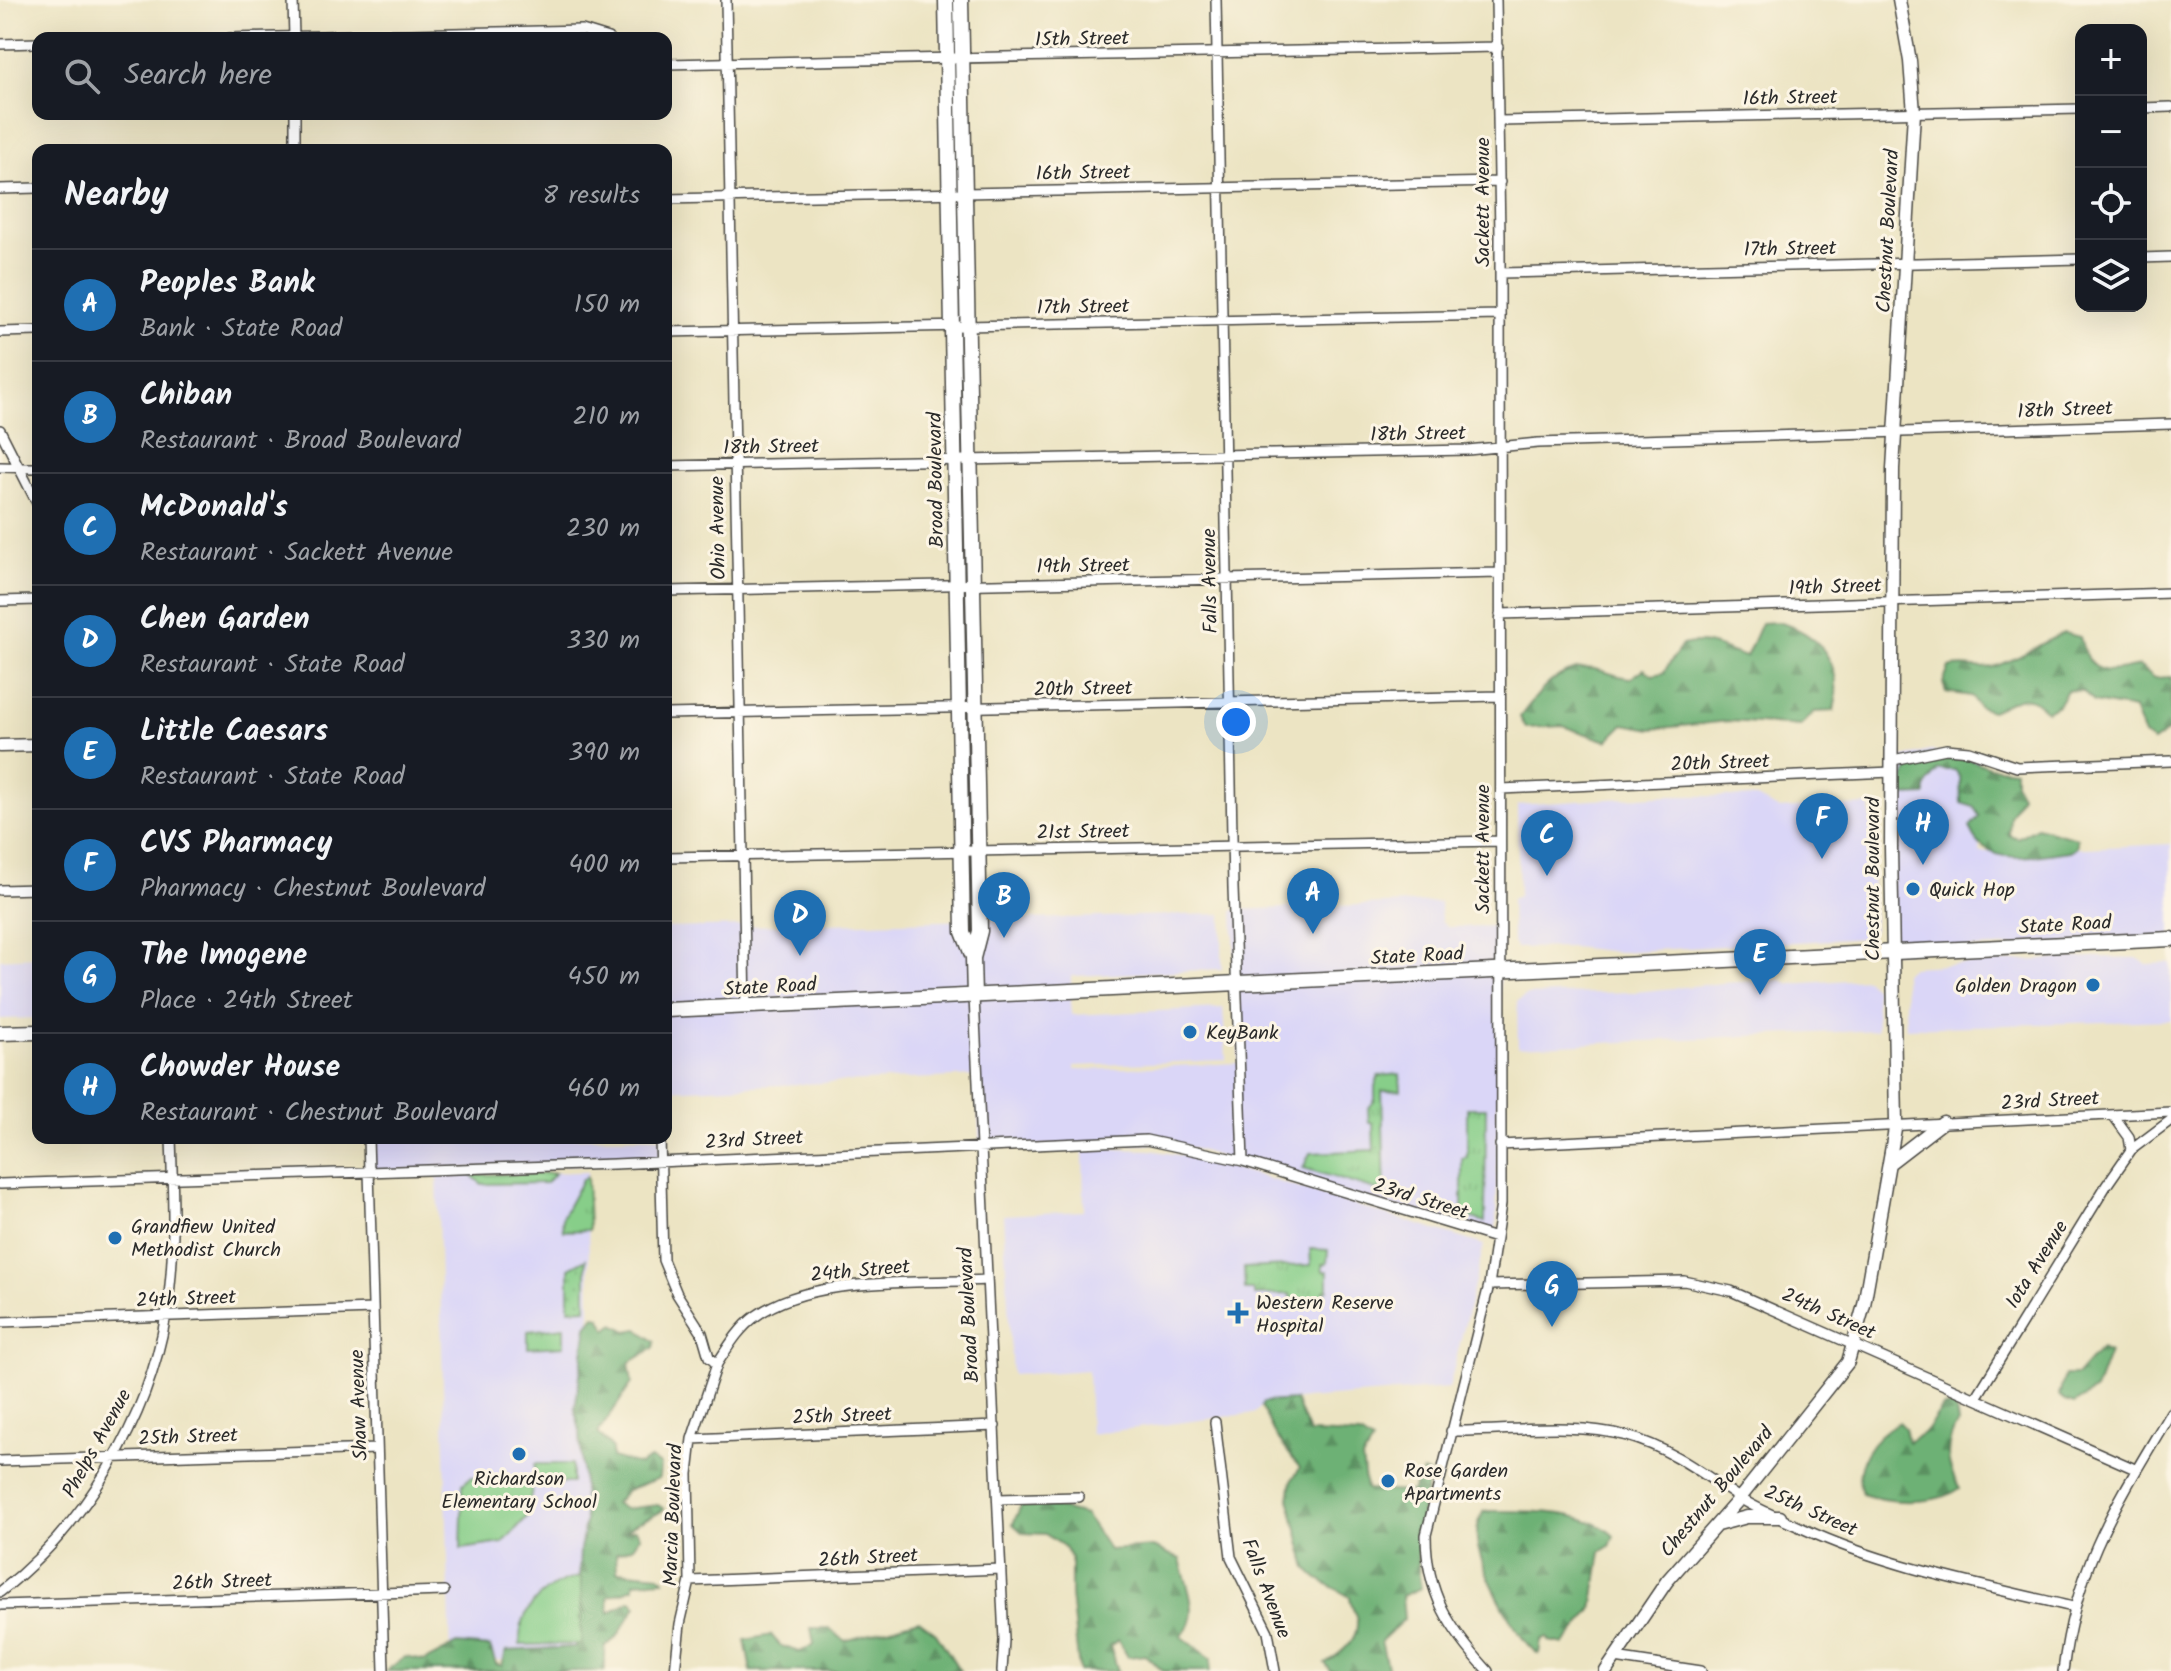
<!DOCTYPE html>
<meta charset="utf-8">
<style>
:root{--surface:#171b24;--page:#20242c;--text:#f1f3f6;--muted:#9ea1a6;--line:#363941;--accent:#1f6fb2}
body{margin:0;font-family:Kalam,sans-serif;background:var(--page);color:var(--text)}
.controls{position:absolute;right:24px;top:24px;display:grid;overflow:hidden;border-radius:16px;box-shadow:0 8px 32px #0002}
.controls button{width:72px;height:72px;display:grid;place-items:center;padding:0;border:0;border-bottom:2px solid var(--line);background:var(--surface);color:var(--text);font:40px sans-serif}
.you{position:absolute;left:1236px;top:722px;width:28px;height:28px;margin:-20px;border:6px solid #fff;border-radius:50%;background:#1a73e8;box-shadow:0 0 0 12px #1a73e833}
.badge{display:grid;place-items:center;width:52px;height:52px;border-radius:50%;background:var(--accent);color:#fff;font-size:26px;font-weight:700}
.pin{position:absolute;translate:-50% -66px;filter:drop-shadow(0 2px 4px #0008)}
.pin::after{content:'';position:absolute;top:42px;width:28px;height:24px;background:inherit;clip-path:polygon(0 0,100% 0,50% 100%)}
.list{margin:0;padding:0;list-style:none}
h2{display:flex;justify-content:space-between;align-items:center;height:104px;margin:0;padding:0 32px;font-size:34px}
h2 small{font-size:26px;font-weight:400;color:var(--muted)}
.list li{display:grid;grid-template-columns:52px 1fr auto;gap:24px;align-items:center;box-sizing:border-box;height:112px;padding:0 32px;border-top:2px solid var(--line)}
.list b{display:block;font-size:30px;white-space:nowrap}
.list p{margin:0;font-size:26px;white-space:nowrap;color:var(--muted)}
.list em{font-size:26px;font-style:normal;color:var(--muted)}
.icon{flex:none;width:44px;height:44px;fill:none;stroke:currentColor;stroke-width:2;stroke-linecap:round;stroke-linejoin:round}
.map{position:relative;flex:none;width:2171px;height:1671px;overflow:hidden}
.search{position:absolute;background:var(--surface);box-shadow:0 8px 32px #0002;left:32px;top:32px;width:640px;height:88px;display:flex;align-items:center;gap:20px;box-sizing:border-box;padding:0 28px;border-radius:16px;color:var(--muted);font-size:30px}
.panel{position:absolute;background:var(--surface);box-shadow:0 8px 32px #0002;left:32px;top:144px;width:640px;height:1000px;border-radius:16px}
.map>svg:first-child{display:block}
</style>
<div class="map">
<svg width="2171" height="1671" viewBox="0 0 2171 1671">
<defs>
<pattern id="grass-tufts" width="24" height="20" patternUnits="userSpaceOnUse" patternTransform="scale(2)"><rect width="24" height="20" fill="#87ce89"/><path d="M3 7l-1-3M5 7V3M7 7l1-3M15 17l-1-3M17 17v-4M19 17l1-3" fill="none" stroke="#75b176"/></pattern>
<pattern id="forest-firs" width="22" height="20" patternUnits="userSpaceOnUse" patternTransform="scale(2)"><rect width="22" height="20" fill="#6db175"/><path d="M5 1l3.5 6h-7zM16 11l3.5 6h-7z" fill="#5a9060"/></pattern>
<pattern id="park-dots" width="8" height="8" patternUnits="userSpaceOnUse" patternTransform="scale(2)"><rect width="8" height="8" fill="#87ce89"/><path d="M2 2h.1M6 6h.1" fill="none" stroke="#75b176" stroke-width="1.8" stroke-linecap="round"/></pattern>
</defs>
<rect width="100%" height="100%" fill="#fcf5e5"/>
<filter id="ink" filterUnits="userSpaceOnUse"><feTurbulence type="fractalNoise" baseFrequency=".0125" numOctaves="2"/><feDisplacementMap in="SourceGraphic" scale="16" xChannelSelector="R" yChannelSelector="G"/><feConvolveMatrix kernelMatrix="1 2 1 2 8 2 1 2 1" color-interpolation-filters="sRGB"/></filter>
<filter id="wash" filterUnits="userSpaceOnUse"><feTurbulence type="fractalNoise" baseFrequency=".006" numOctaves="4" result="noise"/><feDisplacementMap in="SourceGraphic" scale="32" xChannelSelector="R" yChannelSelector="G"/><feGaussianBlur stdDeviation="1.8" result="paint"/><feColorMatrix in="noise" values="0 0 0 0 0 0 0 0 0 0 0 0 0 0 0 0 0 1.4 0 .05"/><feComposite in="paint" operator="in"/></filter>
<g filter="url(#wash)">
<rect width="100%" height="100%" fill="#ece4c3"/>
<path fill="#dad6f7" d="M1930 751 1979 755 1980 853 2171 844V939L1892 952 1893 760Z
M1671 795 1757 798 1778 809 1870 805 1874 931 1866 938 1618 952 1572 947 1516 948 1512 942 1511 899 1519 896 1517 805Z
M1440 902 1441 921 1448 927 1500 926 1496 1238 1178 1144 980 1146 976 1076 666 1090V928L1222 914V969L1071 976V1015L1223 1008 1226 1060 1074 1066V1070H1085L1239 1063 1233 910Z
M38 957V1018L0 1019V959Z
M2094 957 2137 958 2147 964 2171 963V1020L1906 1028 1904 973 1911 967Z
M1866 979 1875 989 1877 1030 1518 1047 1517 1002 1526 995 1635 992 1724 983 1781 980 1790 984Z
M368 1138H660V1162L369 1171Z
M1113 1149 1150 1150 1211 1161 1484 1245 1449 1388 1264 1402 1255 1413 1090 1434 1088 1370 1012 1375 1003 1215 1084 1211 1083 1151Z
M587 1172 598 1656 451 1662 437 1175Z"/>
<path fill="url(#grass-tufts)" stroke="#597c5a" stroke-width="2" d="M1400 1074 1401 1090 1382 1091 1385 1193 1303 1168 1310 1153 1374 1150 1373 1123H1369L1368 1109 1375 1100V1086L1379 1076Z
M1467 1108H1486L1485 1222 1462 1215V1158L1467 1157Z
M555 1173 546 1183 482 1184 471 1175Z
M587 1177 589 1230 563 1231 562 1217 582 1180Z
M1310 1249 1328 1250 1327 1263 1322 1264 1323 1271H1328V1290L1324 1291V1298L1291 1299 1290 1294 1254 1295V1290H1245L1244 1268 1311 1265Z
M564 1327V1346L528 1348V1331Z"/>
<path fill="url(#forest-firs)" stroke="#4c6e50" stroke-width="2" d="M1777 622C1822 633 1844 667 1834 711L1814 712 1801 726 1729 721 1652 729 1624 724 1607 741 1563 726 1526 728 1520 717C1538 693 1560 663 1594 669 1606 671 1617 677 1631 678L1644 669 1652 675 1663 673 1682 645C1709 638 1721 650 1746 657L1761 623Z
M2064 633 2080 637C2089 676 2105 674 2139 666L2155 678 2171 677V729L2153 742 2144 736 2134 709 2094 702 2083 691 2067 690 2058 705 2047 711C2023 689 2018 700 1991 711L1979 707 1971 696 1946 692 1943 683 1949 668C1964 663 1979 670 1993 667 2019 660 2040 643 2064 633Z
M1953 754 1990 767 2015 770V784L2021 795 2010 816 2009 835 2017 838 2037 827 2077 838V847L2072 851C2037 854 1984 871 1970 827L1979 816 1974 807 1961 803 1960 777 1955 770H1938L1926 787V795L1902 796C1906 756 1916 755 1953 754Z
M595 1316 600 1317 607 1330 614 1324 627 1331 638 1329 655 1342 654 1348 629 1363 632 1383 598 1433 612 1448V1458L640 1465 650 1459 660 1465 659 1478 627 1490 615 1503 624 1509 658 1505 664 1509C653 1519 635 1520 626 1531L636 1529 640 1536 633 1547 616 1553 617 1571 660 1575 664 1580 634 1582V1588L608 1597 609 1613 631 1600 636 1606 617 1637 605 1647V1671H386L405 1657 425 1661 457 1644 490 1647 496 1664 502 1666 506 1651 576 1647 580 1550 585 1522 580 1431 575 1410 587 1326Z
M2101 1348 2109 1352 2095 1390 2074 1404 2064 1401 2059 1395 2065 1375H2077Z
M1295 1400 1309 1433 1360 1435 1372 1443 1362 1459 1366 1490 1412 1492 1422 1472 1430 1474C1420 1513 1413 1549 1421 1588L1402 1596 1404 1619 1381 1641 1388 1671H1331L1325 1663C1339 1655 1358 1642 1357 1623 1357 1614 1350 1606 1350 1597L1315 1577 1307 1568 1289 1498 1292 1480 1300 1468 1275 1435 1261 1406 1264 1402Z
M1955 1406 1958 1423C1944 1446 1945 1465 1960 1488 1936 1506 1889 1503 1862 1494 1852 1464 1872 1437 1899 1422L1905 1428 1908 1442 1926 1431 1943 1407Z
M1034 1502 1085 1515 1109 1550 1153 1547 1180 1559C1186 1586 1203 1614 1181 1636L1211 1659 1210 1671H1163L1145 1655 1128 1657 1118 1640 1110 1646 1118 1671H1079L1071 1595V1558L1062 1545 1045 1534 1023 1533 1013 1524 1022 1503Z
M1484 1511C1522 1511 1586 1508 1614 1536L1610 1546 1601 1552 1592 1610 1564 1644 1549 1641 1547 1637 1541 1640 1539 1654C1518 1643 1483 1570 1478 1547 1475 1534 1478 1522 1484 1511Z
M919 1620 936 1633 960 1671H751L745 1640 771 1635 781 1646 800 1652 814 1644 811 1628H829L845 1641Z"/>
<path fill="url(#park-dots)" stroke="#597c5a" stroke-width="2" d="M586 1259V1308L569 1309V1268Z"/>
<path fill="#87ce89" stroke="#597c5a" stroke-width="2" d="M535 1464H572V1483H535Z
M471 1477 533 1483 527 1517 503 1543 461 1549 463 1484Z
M581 1577V1644L520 1645C518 1608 546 1583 581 1577Z"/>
</g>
<g filter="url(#ink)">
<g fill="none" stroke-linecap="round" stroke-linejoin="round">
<g stroke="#484742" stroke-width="12">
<path id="minor" d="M293 0 294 38
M726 0 746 1007
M1216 0 1233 888 1243 1161
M230 38 582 30 608 38
M0 44 38 43
M666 64 1498 47
M2141 108 2171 107
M295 114V150
M1500 121 2081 109
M0 189 38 188
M666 199 1500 182
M2141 258 2171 257
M1500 273 2081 259
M0 332 38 331
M666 332 1500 315
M0 430 38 505
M666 466 1468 450 1538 443 2171 424
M0 467 38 468
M666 591 1500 573
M0 601 38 600
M1500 614 2171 593
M666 714 1500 696
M1893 760 1946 749 1969 751 2017 767 2171 761
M1501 789 1892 772
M666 857 1500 841
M0 890 38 889
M974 997 1004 1640 1002 1671
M2113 1115 2129 1137 2131 1150
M368 1138 384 1671
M660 1138 663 1260 677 1294 702 1333 709 1357 717 1364 692 1439 688 1474 690 1581 680 1624 675 1671
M1500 1145 2171 1112
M0 1184 614 1164 1146 1140 1243 1161 1496 1238
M1489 1285 1684 1281 1731 1291 2135 1469
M0 1322 373 1309
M717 1364C728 1347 739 1328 756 1316 812 1275 918 1284 986 1280
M1976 1398 2106 1186 2131 1150 2171 1120
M1215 1422 1231 1557 1268 1632 1275 1671
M1451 1431C1509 1432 1570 1421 1627 1436 1670 1448 1702 1473 1738 1497 1758 1510 1782 1519 1804 1529 1888 1568 1982 1585 2073 1607
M692 1439 995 1426
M0 1461 377 1449
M998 1499 1079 1497
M690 1581 1001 1569
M0 1592C85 1526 148 1421 166 1315 176 1257 173 1197 171 1138
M0 1605 444 1591
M1615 1658 1701 1671
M1488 1671C1450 1630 1426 1593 1426 1535L1489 1285 1501 1204 1500 235 1496 0
M2063 1671C2076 1563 2117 1503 2171 1412"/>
</g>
<g stroke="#484742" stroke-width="15">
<path id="tertiary" d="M0 746 38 745
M1891 1162 1943 1122
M1717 1525 1747 1517H1780
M1606 1671 1667 1581 1740 1498 1848 1362 1864 1305 1896 1123 1891 848 1893 469 1914 113 1910 61 1899 0"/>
</g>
<g stroke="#484742" stroke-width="17">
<path id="secondary" d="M946 0 963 932 973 957
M961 0 980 931 973 958 974 997"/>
</g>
<g stroke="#484742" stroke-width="17">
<path id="primary" d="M666 1010 2171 939
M0 1033 38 1032"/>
</g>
<use href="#minor" stroke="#fff" stroke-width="9"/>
<use href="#tertiary" stroke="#fff" stroke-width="12"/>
<use href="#secondary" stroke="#fff" stroke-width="14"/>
<use href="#primary" stroke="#fff" stroke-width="14"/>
</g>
</g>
<g fill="#1f6fb2" stroke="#fcf5e5" stroke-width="3">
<circle cx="1913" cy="889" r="8"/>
<circle cx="2093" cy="985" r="8"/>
<circle cx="1190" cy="1032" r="8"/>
<circle cx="115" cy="1238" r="8"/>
<path d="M1234 1301h8v8h8v8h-8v8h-8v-8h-8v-8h8z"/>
<circle cx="519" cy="1454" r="8"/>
<circle cx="1388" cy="1481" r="8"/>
</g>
<g text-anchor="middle" stroke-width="6" stroke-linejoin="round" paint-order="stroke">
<g font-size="20" fill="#2b2b2b" stroke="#fcf5e5">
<text transform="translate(1082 38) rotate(-1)" y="7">15th Street</text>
<text transform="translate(1790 97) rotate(-1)" y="7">16th Street</text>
<text transform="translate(1083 172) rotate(-1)" y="7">16th Street</text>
<text transform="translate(1482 202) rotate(-90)" y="7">Sackett Avenue</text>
<text transform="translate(1887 231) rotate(-87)" y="7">Chestnut Boulevard</text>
<text transform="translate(1790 248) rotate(-1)" y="7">17th Street</text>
<text transform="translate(1083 306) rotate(-1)" y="7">17th Street</text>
<text transform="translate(2065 409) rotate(-2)" y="7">18th Street</text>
<text transform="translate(1418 433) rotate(-1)" y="7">18th Street</text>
<text transform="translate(771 446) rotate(-1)" y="7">18th Street</text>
<text transform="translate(935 480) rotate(-91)" y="7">Broad Boulevard</text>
<text transform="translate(717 528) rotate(-91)" y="7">Ohio Avenue</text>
<text transform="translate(1083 565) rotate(-1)" y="7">19th Street</text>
<text transform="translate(1209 581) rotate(-91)" y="7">Falls Avenue</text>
<text transform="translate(1835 586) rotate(-2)" y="7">19th Street</text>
<text transform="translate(1083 688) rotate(-1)" y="7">20th Street</text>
<text transform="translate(1720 762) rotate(-2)" y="7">20th Street</text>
<text transform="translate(1083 831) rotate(-1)" y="7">21st Street</text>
<text transform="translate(1482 849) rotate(-90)" y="7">Sackett Avenue</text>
<text transform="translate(1872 879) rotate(-90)" y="7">Chestnut Boulevard</text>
<text transform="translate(2065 924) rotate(-3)" y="7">State Road</text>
<text transform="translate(1417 955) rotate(-3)" y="7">State Road</text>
<text transform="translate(770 986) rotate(-3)" y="7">State Road</text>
<text transform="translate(2050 1100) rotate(-3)" y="7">23rd Street</text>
<text transform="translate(754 1139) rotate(-3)" y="7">23rd Street</text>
<text transform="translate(1421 1198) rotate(17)" y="7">23rd Street</text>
<text transform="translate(2036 1264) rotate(-58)" y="7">Iota Avenue</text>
<text transform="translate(860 1270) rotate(-5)" y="7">24th Street</text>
<text transform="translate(186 1298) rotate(-2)" y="7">24th Street</text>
<text transform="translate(1829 1313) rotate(24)" y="7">24th Street</text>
<text transform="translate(968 1315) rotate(-93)" y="7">Broad Boulevard</text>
<text transform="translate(358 1405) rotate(-92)" y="7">Shaw Avenue</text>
<text transform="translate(842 1415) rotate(-2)" y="7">25th Street</text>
<text transform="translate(188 1436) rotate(-2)" y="7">25th Street</text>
<text transform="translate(96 1443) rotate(-61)" y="7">Phelps Avenue</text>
<text transform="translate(1716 1491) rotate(-50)" y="7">Chestnut Boulevard</text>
<text transform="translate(1811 1510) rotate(24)" y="7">25th Street</text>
<text transform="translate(672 1515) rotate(-88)" y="7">Marcia Boulevard</text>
<text transform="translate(868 1557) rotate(-3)" y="7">26th Street</text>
<text transform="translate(222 1581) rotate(-2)" y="7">26th Street</text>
<text transform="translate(1267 1588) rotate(69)" y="7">Falls Avenue</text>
</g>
<g font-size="20" fill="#2b2b2b" stroke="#fcf5e5" text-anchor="start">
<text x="1929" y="896">Quick Hop</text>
<text x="2077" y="992" text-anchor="end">Golden Dragon</text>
<text x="1206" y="1039">KeyBank</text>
<text x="131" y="1233">Grandfiew United<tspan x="131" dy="23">Methodist Church</tspan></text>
<text x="1256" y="1309">Western Reserve<tspan x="1256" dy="23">Hospital</tspan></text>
<text x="1404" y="1477">Rose Garden<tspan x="1404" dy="23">Apartments</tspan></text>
<text x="519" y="1485" text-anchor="middle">Richardson<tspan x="519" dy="23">Elementary School</tspan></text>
</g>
</g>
</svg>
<div class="controls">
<button>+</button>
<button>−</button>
<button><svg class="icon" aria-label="locate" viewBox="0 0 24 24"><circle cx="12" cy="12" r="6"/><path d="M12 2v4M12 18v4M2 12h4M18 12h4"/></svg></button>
<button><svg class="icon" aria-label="layers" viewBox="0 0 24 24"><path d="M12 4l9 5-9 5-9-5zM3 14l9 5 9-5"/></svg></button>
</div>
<div class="you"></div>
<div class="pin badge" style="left:1313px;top:934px">A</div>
<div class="pin badge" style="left:1004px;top:938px">B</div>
<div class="pin badge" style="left:1547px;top:876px">C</div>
<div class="pin badge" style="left:800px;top:956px">D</div>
<div class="pin badge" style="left:1760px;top:995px">E</div>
<div class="pin badge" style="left:1822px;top:859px">F</div>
<div class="pin badge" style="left:1552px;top:1327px">G</div>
<div class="pin badge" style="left:1923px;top:865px">H</div>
<div class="search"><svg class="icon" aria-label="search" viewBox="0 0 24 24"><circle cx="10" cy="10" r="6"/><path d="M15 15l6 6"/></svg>Search here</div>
<section class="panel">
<h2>Nearby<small>8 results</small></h2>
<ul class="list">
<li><span class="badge">A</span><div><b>Peoples Bank</b><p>Bank · State Road</p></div><em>150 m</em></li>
<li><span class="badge">B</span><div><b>Chiban</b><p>Restaurant · Broad Boulevard</p></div><em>210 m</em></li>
<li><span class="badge">C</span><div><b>McDonald's</b><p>Restaurant · Sackett Avenue</p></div><em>230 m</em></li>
<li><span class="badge">D</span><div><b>Chen Garden</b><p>Restaurant · State Road</p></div><em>330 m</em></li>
<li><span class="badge">E</span><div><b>Little Caesars</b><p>Restaurant · State Road</p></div><em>390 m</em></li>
<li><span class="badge">F</span><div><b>CVS Pharmacy</b><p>Pharmacy · Chestnut Boulevard</p></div><em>400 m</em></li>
<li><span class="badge">G</span><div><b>The Imogene</b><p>Place · 24th Street</p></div><em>450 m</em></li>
<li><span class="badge">H</span><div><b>Chowder House</b><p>Restaurant · Chestnut Boulevard</p></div><em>460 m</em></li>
</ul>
</section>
</div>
